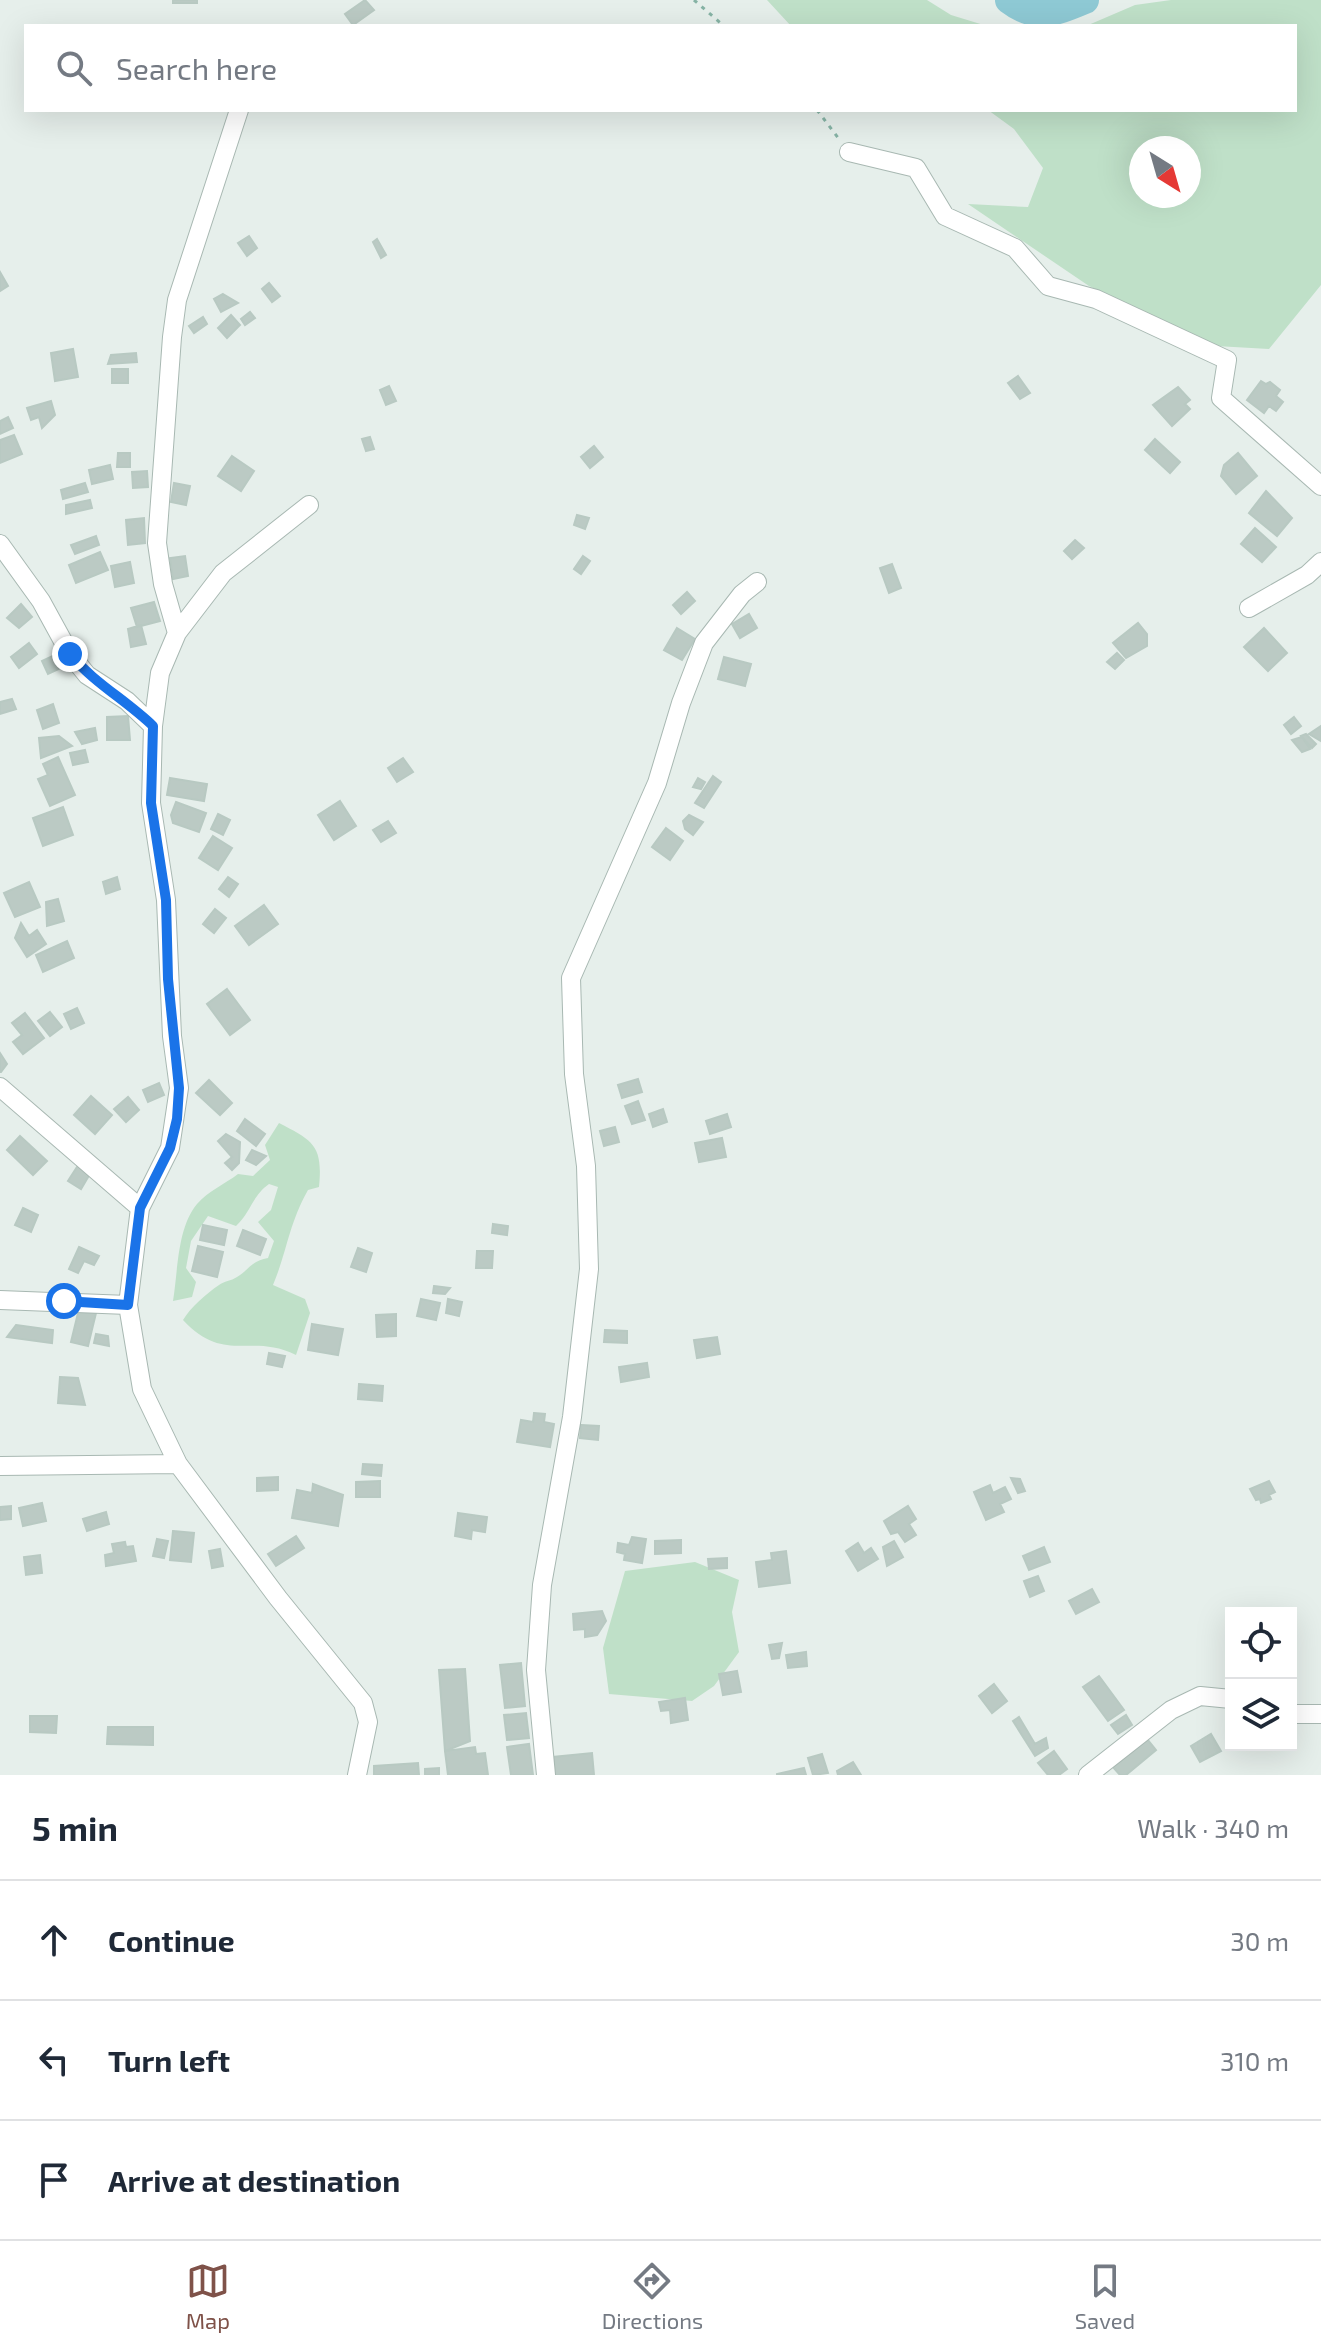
<!DOCTYPE html>
<meta charset="utf-8">
<style>
:root{--surface:#fff;--page:#f6f6f7;--text:#1f2937;--muted:#747a83;--line:#e0e1e3;--accent:#7f5249}
body{margin:0;font-family:"Exo 2",sans-serif;background:var(--page);color:var(--text)}
.controls{position:absolute;right:24px;bottom:24px;display:grid;overflow:hidden;border-radius:0px;box-shadow:0 8px 32px #0002}
.controls button{width:72px;height:72px;display:grid;place-items:center;padding:0;border:0;border-bottom:2px solid var(--line);background:var(--surface);color:var(--text);font:40px sans-serif}
.compass{position:absolute;left:1129px;top:136px;width:72px;height:72px;border-radius:50%;background:var(--surface);box-shadow:0 8px 32px #0002;rotate:143deg}
.stop{position:absolute;width:24px;height:24px;margin:-18px;border:6px solid #1a73e8;border-radius:50%;background:#fff}
.stop.end{background:#1a73e8;border-color:#fff;box-shadow:0 2px 8px #0008}
.list{margin:0;padding:0;list-style:none}
h2{display:flex;justify-content:space-between;align-items:center;height:104px;margin:0;padding:0 32px;font-size:34px}
h2 small{font-size:26px;font-weight:400;color:var(--muted)}
.list li{display:grid;grid-template-columns:52px 1fr auto;gap:24px;align-items:center;box-sizing:border-box;height:120px;padding:0 32px;border-top:2px solid var(--line)}
.list b{display:block;font-size:30px;white-space:nowrap}
.list em{font-size:26px;font-style:normal;color:var(--muted)}
.icon{flex:none;width:44px;height:44px;fill:none;stroke:currentColor;stroke-width:2;stroke-linecap:round;stroke-linejoin:round}
.map{position:relative;flex:none;width:1321px;height:1775px;overflow:hidden}
.search{position:absolute;background:var(--surface);box-shadow:0 8px 32px #0002;left:24px;right:24px;top:24px;height:88px;display:flex;align-items:center;gap:20px;box-sizing:border-box;padding:0 28px;border-radius:0px;color:var(--muted);font-size:30px}
.sheet{height:464px;background:var(--surface)}
nav{display:flex;justify-content:space-around;align-items:center;box-sizing:border-box;height:112px;border-top:2px solid var(--line);background:var(--surface);font-size:22px;color:var(--muted)}
nav a{display:grid;justify-items:center;gap:4px}
nav .on{color:var(--accent)}
.map>svg:first-child{display:block}
</style>
<div class="map">
<svg width="1321" height="1775" viewBox="0 0 1321 1775">
<rect width="100%" height="100%" fill="#e6efeb"/>
<path fill="#bfe0c8" fill-rule="evenodd" d="M767 0H927L951 15 987 26H791Z
M1171 0H1321V285L1269 349 1216 346 1089 286 968 204 1028 207 1043 168 1014 129 988 110H1295V26H1086L1135 5ZM1141 148H1189V196H1141Z
M279 1123C314 1141 323 1146 319 1187L308 1190C288 1226 288 1249 273 1285L305 1299 310 1313 296 1355C250 1332 225 1365 183 1320 190 1308 207 1293 219 1285 224 1281 231 1281 237 1277 250 1269 251 1261 268 1258L274 1241 258 1222 271 1210 278 1187 269 1184C252 1196 251 1212 236 1226L208 1216 191 1241 186 1268 196 1282 192 1297 173 1301C178 1271 177 1228 197 1204 208 1191 225 1184 238 1174L253 1176 270 1160 265 1145Z
M695 1562 739 1580 732 1612 739 1652 714 1686 692 1701 609 1694 603 1648 625 1571Z"/>
<g fill="none" stroke-linecap="round" stroke-linejoin="round">
<path stroke="#8ec9d4" stroke-width="28" d="M1009 0C1038 22 1054 12 1085 0"/>
</g>
<path fill="#bbcac4" stroke="#b8c9c2" stroke-width="2" d="M173 0H197V3H173Z
M365 0 374 10 353 25 345 14Z
M249 236 257 248 247 256 238 243Z
M377 239 386 255 381 258 373 242Z
M0 272 8 286 0 291Z
M269 283 280 296 272 302 262 289Z
M223 294 238 303 221 312 214 299Z
M250 312 255 318 245 325 241 319Z
M231 315 240 325 227 338 218 328Z
M203 317 207 324 194 333 189 326Z
M73 349 78 377 55 381 51 353Z
M136 353 137 362 108 364 111 355Z
M112 369H128V383H112Z
M1018 376 1030 393 1020 399 1008 383Z
M1261 381 1266 384 1270 382 1280 390 1276 396 1283 402 1276 411 1269 406 1264 413 1247 400Z
M389 386 396 401 386 405 380 390Z
M1178 387 1190 400 1185 404 1190 409 1172 426 1153 405Z
M51 401 55 415 42 428 39 417 31 420 27 408Z
M8 417 13 428 0 434V421Z
M14 435 22 454 0 463V440Z
M370 437 374 449 366 451 362 439Z
M1155 439 1180 462 1170 473 1145 450Z
M594 446 603 457 590 468 581 457Z
M118 453H130V467H117Z
M1238 453 1257 476 1236 494 1221 476 1224 465Z
M232 456 254 471 241 491 218 476Z
M110 465 113 479 92 484 89 470Z
M147 471 148 487 133 488 132 472Z
M85 483 88 492 63 499 61 490Z
M174 483 190 486 186 505 171 502Z
M1266 491 1292 518 1277 536 1249 513Z
M90 500 92 508 66 514V505Z
M577 515 589 518 585 529 574 525Z
M144 518 145 543 128 545 126 520Z
M1255 528 1276 547 1262 562 1241 544Z
M96 536 99 545 75 554 71 545Z
M1075 540 1084 548 1072 559 1064 551Z
M100 552 108 570 76 583 69 565Z
M185 556 188 576 173 579 170 558Z
M583 556 590 561 581 574 574 569Z
M130 562 134 583 115 587 111 566Z
M892 564 901 588 889 593 880 568Z
M687 592 695 601 681 614 673 605Z
M154 602 160 621 137 627 131 608Z
M21 604 32 617 19 628 7 618Z
M749 614 757 628 740 638 732 624Z
M1138 623 1147 634V646L1126 658 1113 643Z
M141 625 146 644 131 647 128 629Z
M677 628 695 639 682 660 664 650Z
M1264 628 1287 653 1268 671 1244 647Z
M29 643 37 654 19 668 11 657Z
M59 653 65 666 48 674 42 661Z
M1117 653 1124 660 1115 669 1107 662Z
M724 657 751 664 745 686 718 679Z
M12 699 16 709 0 714V702Z
M53 704 59 723 43 729 37 710Z
M128 716 130 740H107V717Z
M1294 717 1301 726 1291 734 1284 725Z
M1321 726V741L1309 734Z
M95 728 97 740 82 744 75 732Z
M1306 734 1316 744 1312 748 1301 736Z
M59 736 72 746 41 758 39 738Z
M1302 737 1310 749 1302 752 1292 740Z
M85 750 88 762 73 765 70 753Z
M58 757 75 795 50 806 38 779 48 775 43 764Z
M403 758 413 772 397 782 388 768Z
M713 776 721 782 704 808 695 803Z
M170 778 207 784 204 801 167 795Z
M698 778 705 782 701 789 693 787Z
M340 801 356 826 334 840 318 815Z
M176 802 206 813 199 832 173 823 171 815Z
M63 807 73 835 43 846 33 818Z
M218 814 230 820 223 835 211 829Z
M689 815 703 822 693 835 685 829 683 821Z
M388 821 396 833 381 842 373 830Z
M666 828 683 841 670 860 652 847Z
M213 836 232 848 218 870 199 858Z
M117 877 120 889 106 894 103 882Z
M228 877 238 884 229 897 219 889Z
M29 882 40 907 15 917 4 893Z
M58 899 64 921 47 926 46 902Z
M264 905 278 924 249 945 235 926Z
M215 909 226 918 214 933 203 924Z
M21 923 29 936 37 930 46 944 27 957 15 938Z
M67 941 74 958 43 972 36 955Z
M227 989 250 1020 230 1035 207 1004Z
M77 1008 84 1023 71 1029 64 1014Z
M50 1012 62 1027 50 1036 38 1021Z
M25 1013 44 1038 23 1054 13 1042 22 1035 12 1023Z
M0 1053 7 1064 1 1072H0Z
M638 1079 642 1092 622 1098 618 1085Z
M209 1080 232 1103 220 1115 196 1093Z
M159 1083 164 1095 148 1102 143 1090Z
M91 1096 112 1115 95 1134 74 1115Z
M128 1097 139 1110 126 1122 114 1109Z
M638 1101 645 1120 632 1124 625 1106Z
M663 1109 667 1122 653 1127 649 1114Z
M727 1114 731 1127 710 1134 706 1121Z
M245 1119 265 1134 256 1146 237 1131Z
M615 1127 619 1142 604 1146 600 1131Z
M226 1134 240 1142 239 1163 232 1170 225 1163 232 1157 218 1141Z
M20 1136 47 1161 33 1175 7 1150Z
M722 1138 726 1157 699 1162 695 1143Z
M252 1150 266 1156 256 1165 246 1160Z
M79 1164 91 1172 81 1189 68 1181Z
M23 1208 38 1215 31 1232 15 1225Z
M493 1224 508 1226 507 1235 492 1233Z
M203 1225 227 1230 224 1245 200 1240Z
M243 1230 266 1239 260 1255 237 1246Z
M198 1246 223 1252 217 1277 192 1271Z
M79 1247 99 1256 94 1265 84 1261 78 1273 69 1269Z
M358 1248 372 1253 366 1272 351 1267Z
M477 1251H493L492 1268H476Z
M434 1286 450 1288 445 1294 433 1293Z
M421 1299 440 1303 436 1320 417 1316Z
M448 1299 462 1302 459 1316 446 1313Z
M79 1309 96 1313 88 1346 71 1342Z
M396 1314V1336L377 1337 376 1315Z
M312 1324 343 1329 338 1355 308 1350Z
M16 1325 53 1330 52 1343 7 1337Z
M605 1330 627 1331V1343L604 1342Z
M96 1334 108 1336 109 1346 94 1343Z
M717 1337 720 1354 697 1358 694 1340Z
M269 1353 285 1356 282 1367 267 1364Z
M647 1363 649 1377 621 1382 619 1367Z
M60 1377 78 1378 85 1405 58 1403Z
M359 1384 383 1386 382 1401 358 1399Z
M534 1413 545 1414 544 1422 554 1424 550 1447 517 1442 521 1420 533 1422Z
M581 1425 599 1426 598 1440 580 1438Z
M363 1464 382 1465 381 1476 362 1474Z
M278 1477V1490L257 1491V1478Z
M1011 1478 1020 1479 1025 1491 1018 1493Z
M380 1481V1497H356V1482Z
M1269 1481 1275 1492 1269 1495 1271 1499 1261 1503 1260 1499 1256 1500 1250 1489Z
M313 1484 343 1495 338 1526 292 1518 297 1490 312 1493Z
M990 1485 993 1493 1005 1487 1011 1499 1000 1504 1004 1512 986 1520 974 1492Z
M42 1503 46 1521 23 1526 19 1508Z
M11 1506V1519L0 1520V1507Z
M908 1506 916 1519 909 1524 916 1535 905 1542 898 1532 891 1534 884 1521Z
M106 1512 109 1524 87 1531 83 1519Z
M458 1513 487 1517 485 1532 472 1530 471 1539 455 1536Z
M173 1531 194 1533 191 1562 170 1560Z
M296 1536 304 1548 276 1566 268 1554Z
M632 1537 646 1539 642 1563 624 1560 625 1554 617 1552 618 1543 629 1545Z
M157 1539 168 1541 164 1558 153 1556Z
M681 1540V1553L655 1554V1541Z
M894 1541 903 1557 887 1566 883 1547Z
M125 1542 126 1547 133 1546 136 1561 106 1566 105 1555 114 1553 112 1544Z
M858 1543 864 1553 871 1548 878 1559 858 1571 846 1551Z
M1044 1547 1050 1562 1029 1570 1023 1556Z
M220 1549 223 1566 212 1568 209 1551Z
M786 1551 790 1583 759 1587 756 1562 772 1560 771 1553Z
M40 1555 42 1573 26 1575 24 1557Z
M727 1558V1568L709 1569 708 1559Z
M1038 1576 1044 1591 1030 1597 1024 1581Z
M1092 1589 1099 1602 1076 1614 1069 1601Z
M602 1611 606 1621 597 1635 585 1637V1629L574 1630 573 1614Z
M782 1643 779 1658 772 1659 769 1645Z
M806 1652 807 1666 788 1668 786 1655Z
M521 1663 525 1706 505 1708 500 1665Z
M465 1669 470 1741 445 1751 439 1670Z
M737 1671 741 1692 723 1695 719 1674Z
M1099 1676 1124 1710 1108 1721 1083 1687Z
M994 1684 1007 1701 992 1713 979 1696Z
M685 1698 688 1720 671 1723 670 1710 661 1711 659 1702Z
M526 1713 529 1738 507 1740 504 1715Z
M1126 1715 1132 1725 1118 1734 1111 1725Z
M30 1716H57L56 1733 30 1732Z
M1019 1717 1035 1744 1046 1738 1048 1748 1035 1756 1013 1721Z
M108 1727H153V1745L107 1744Z
M1211 1734 1221 1751 1200 1762 1191 1746Z
M1147 1739 1156 1750 1126 1775H1120L1113 1767Z
M529 1744 533 1775H511L507 1747Z
M475 1747 476 1754 485 1753 488 1775H448L445 1751Z
M1054 1751 1067 1769 1059 1775H1048L1038 1763Z
M592 1753 594 1775H555L553 1757Z
M822 1754 828 1773 813 1775 808 1758Z
M853 1762 861 1775H838L837 1771Z
M418 1763 419 1775H374V1766Z
M439 1768V1775H425V1769Z
M804 1768 806 1775H777V1774Z"/>
<g fill="none" stroke-linecap="round" stroke-linejoin="round">
<g stroke="#a8b8b2" stroke-width="20">
<path id="minor" d="M849 152 916 168 945 216 1015 248 1048 286 1096 299 1227 360 1221 398 1321 486
M309 505 223 573 177 633 160 673 153 726 151 803 166 900 172 1036 179 1088 170 1148 140 1208 128 1305 142 1389 178 1464 278 1598 363 1703 368 1722 357 1775
M0 544 41 601 70 654 87 675 127 701 153 726
M1249 608 1307 575 1321 562
M177 633 163 584 157 543 172 337 177 300 239 110
M0 1087 140 1208
M0 1300 128 1305
M0 1466 178 1464
M1291 1714H1321
M546 1775 536 1670 542 1585 572 1417 589 1269 586 1166 574 1074 571 978 657 783 681 703 704 643 742 594 757 582
M1088 1775 1171 1710 1200 1696 1231 1699"/>
</g>
<path stroke="#86b3a5" stroke-width="3" stroke-dasharray="4 6" stroke-linecap="butt" d="M694 0 724 26
M817 110 839 139"/>
<use href="#minor" stroke="#fff" stroke-width="18"/>
</g>
<g fill="none" stroke-linecap="round" stroke-linejoin="round">
<path stroke="#1a73e8" stroke-width="10" d="M64 1301 128 1305 140 1208 170 1148 177 1119 179 1088 168 979 166 900 151 803 153 726C126 700 94 683 70 654"/>
</g>
</svg>
<div class="controls">
<button><svg class="icon" aria-label="locate" viewBox="0 0 24 24"><circle cx="12" cy="12" r="6"/><path d="M12 2v4M12 18v4M2 12h4M18 12h4"/></svg></button>
<button><svg class="icon" aria-label="layers" viewBox="0 0 24 24"><path d="M12 4l9 5-9 5-9-5zM3 14l9 5 9-5"/></svg></button>
</div>
<svg class="compass" viewBox="-18 -18 36 36"><path d="M0-13l5 13h-10z" fill="#e53935"/><path d="M0 13l5-13h-10z" fill="#747a83"/></svg>
<div class="stop" style="left:64px;top:1301px"></div>
<div class="stop end" style="left:70px;top:654px"></div>
<div class="search"><svg class="icon" aria-label="search" viewBox="0 0 24 24"><circle cx="10" cy="10" r="6"/><path d="M15 15l6 6"/></svg>Search here</div>
</div>
<section class="sheet">
<h2>5 min<small>Walk · 340 m</small></h2>
<ul class="list">
<li><svg class="icon" aria-label="ahead" viewBox="0 0 24 24"><path d="M12 20V5M6 11l6-6 6 6"/></svg><div><b>Continue</b></div><em>30 m</em></li>
<li><svg class="icon" aria-label="left" viewBox="0 0 24 24"><path d="M17 20v-9H6M10 6l-5 5 5 5"/></svg><div><b>Turn left</b></div><em>310 m</em></li>
<li><svg class="icon" aria-label="arrive" viewBox="0 0 24 24"><path d="M6 21V4h12l-3 4 3 4H6"/></svg><div><b>Arrive at destination</b></div></li>
</ul>
</section>
<nav>
<a class="on"><svg class="icon" aria-label="map" viewBox="0 0 24 24"><path d="M3 6l6-2 6 2 6-2v14l-6 2-6-2-6 2zM9 4v14M15 6v14"/></svg>Map</a>
<a><svg class="icon" aria-label="directions" viewBox="0 0 24 24"><path d="M12 3l9 9-9 9-9-9zM9 14v-3h6M13 9l2 2-2 2"/></svg>Directions</a>
<a><svg class="icon" aria-label="saved" viewBox="0 0 24 24"><path d="M7 4h10v16l-5-4-5 4z"/></svg>Saved</a>
</nav>
